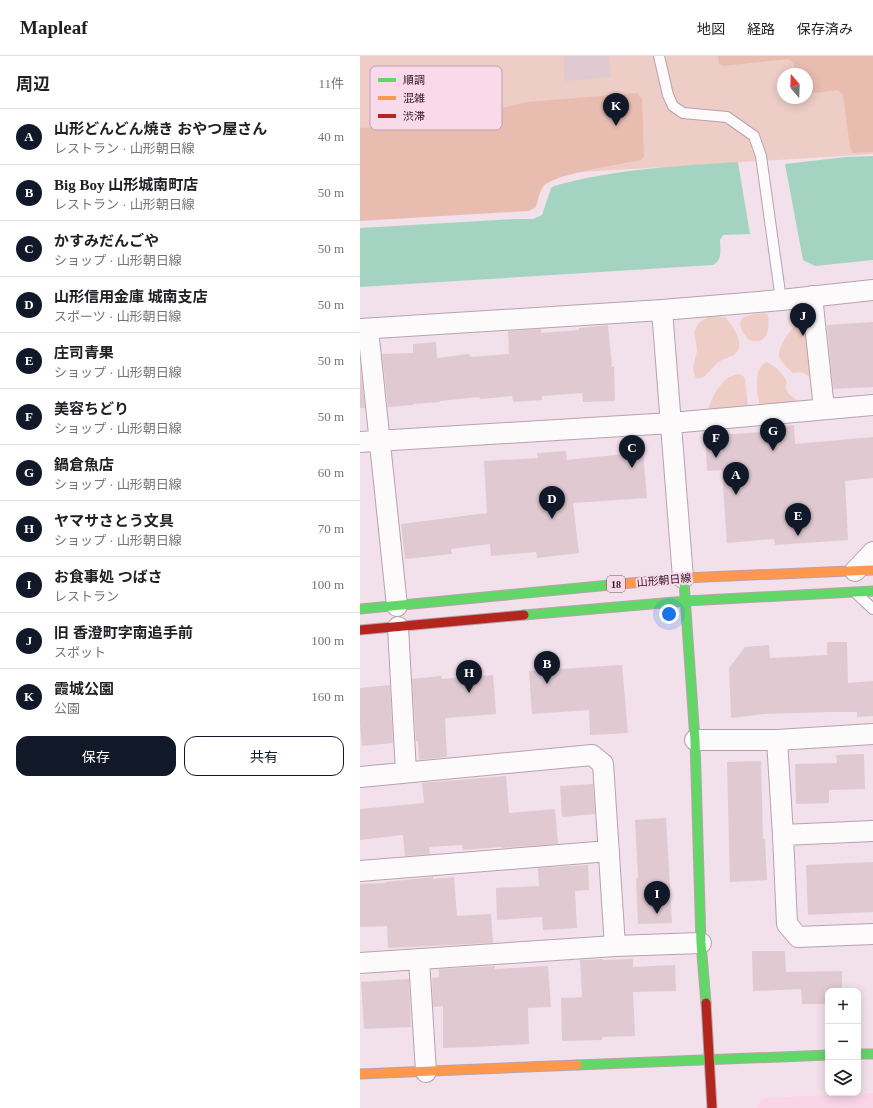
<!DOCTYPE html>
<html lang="ja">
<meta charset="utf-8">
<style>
:root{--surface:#fff;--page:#f6f6f6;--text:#202124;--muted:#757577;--line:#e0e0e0;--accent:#111827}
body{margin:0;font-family:"Times New Roman","Noto Sans JP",serif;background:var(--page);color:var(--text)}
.controls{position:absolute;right:12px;bottom:12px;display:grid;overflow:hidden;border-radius:8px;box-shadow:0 2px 10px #0003}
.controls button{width:36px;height:36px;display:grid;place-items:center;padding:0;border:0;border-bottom:1px solid var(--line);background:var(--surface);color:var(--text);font:20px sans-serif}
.compass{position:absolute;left:417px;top:12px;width:36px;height:36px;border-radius:50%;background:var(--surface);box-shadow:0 2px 10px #0003;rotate:341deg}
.you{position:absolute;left:309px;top:558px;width:14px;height:14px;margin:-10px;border:3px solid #fff;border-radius:50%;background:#1a73e8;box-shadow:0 0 0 6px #1a73e833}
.badge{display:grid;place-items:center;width:26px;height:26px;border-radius:50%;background:var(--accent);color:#fff;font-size:13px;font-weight:700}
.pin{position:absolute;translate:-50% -33px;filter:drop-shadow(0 1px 2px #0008)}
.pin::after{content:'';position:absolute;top:21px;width:14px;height:12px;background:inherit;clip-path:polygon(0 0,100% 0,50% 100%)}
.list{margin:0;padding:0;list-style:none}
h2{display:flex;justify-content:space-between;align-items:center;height:52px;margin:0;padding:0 16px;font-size:17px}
h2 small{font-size:13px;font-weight:400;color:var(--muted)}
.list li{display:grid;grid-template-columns:26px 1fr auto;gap:12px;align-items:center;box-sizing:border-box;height:56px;padding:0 16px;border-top:1px solid var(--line)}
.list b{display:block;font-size:15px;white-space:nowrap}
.list p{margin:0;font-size:13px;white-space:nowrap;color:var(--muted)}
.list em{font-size:13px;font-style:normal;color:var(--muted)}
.actions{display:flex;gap:8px;padding:12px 16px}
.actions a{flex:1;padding:9px 0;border:1px solid var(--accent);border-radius:12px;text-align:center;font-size:14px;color:var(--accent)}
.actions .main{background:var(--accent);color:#fff}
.icon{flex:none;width:22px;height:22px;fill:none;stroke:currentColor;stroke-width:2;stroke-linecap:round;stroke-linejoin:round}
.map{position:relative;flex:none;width:513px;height:1052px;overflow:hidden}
header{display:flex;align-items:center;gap:24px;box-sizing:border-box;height:56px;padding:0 20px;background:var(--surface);border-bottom:1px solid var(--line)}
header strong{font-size:19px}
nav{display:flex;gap:22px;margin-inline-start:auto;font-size:14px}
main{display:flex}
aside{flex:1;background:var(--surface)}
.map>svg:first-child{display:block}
</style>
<header>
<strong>Mapleaf</strong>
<nav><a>地図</a><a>経路</a><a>保存済み</a></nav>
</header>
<main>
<aside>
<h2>周辺<small>11件</small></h2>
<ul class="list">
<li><span class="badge">A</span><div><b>山形どんどん焼き おやつ屋さん</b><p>レストラン · 山形朝日線</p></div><em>40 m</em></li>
<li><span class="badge">B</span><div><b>Big Boy 山形城南町店</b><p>レストラン · 山形朝日線</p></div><em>50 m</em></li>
<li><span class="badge">C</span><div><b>かすみだんごや</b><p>ショップ · 山形朝日線</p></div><em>50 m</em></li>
<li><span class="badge">D</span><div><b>山形信用金庫 城南支店</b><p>スポーツ · 山形朝日線</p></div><em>50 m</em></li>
<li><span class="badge">E</span><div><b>庄司青果</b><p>ショップ · 山形朝日線</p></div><em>50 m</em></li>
<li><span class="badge">F</span><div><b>美容ちどり</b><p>ショップ · 山形朝日線</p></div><em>50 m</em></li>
<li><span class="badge">G</span><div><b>鍋倉魚店</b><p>ショップ · 山形朝日線</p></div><em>60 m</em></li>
<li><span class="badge">H</span><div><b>ヤマサさとう文具</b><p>ショップ · 山形朝日線</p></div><em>70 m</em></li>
<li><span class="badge">I</span><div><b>お食事処 つばさ</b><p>レストラン</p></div><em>100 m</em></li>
<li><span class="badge">J</span><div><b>旧 香澄町字南追手前</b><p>スポット</p></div><em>100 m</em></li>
<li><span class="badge">K</span><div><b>霞城公園</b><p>公園</p></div><em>160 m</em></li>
</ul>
<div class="actions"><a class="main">保存</a><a>共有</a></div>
</aside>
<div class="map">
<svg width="513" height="1052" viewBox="0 0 513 1052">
<rect width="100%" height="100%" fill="#f2e1ea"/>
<path fill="#f9d5e7" d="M513 1037V1052H397L404 1042Z"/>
<path fill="#edcdc6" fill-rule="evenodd" d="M0 0H513V98L191 118 0 164ZM423 18H447V42H423Z
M404 257 408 259C410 273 407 292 388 283 371 262 384 259 404 257Z
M351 260 365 261C373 270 387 289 374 299 368 302 362 303 357 307 350 313 346 324 336 322 330 312 336 304 337 294 337 286 332 278 336 272 339 266 345 262 351 260Z
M443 263 444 264 450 321 442 316 433 317C429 313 423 308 420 303 415 291 434 269 443 263Z
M406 306C415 309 422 317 427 326 423 336 430 339 437 344L438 346 400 350C397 338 393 313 406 306Z
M378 318 383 320 385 323 388 351 349 355C348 347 359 329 366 323 369 321 374 319 378 318Z"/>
<path fill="#e8bdb0" d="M358 0H513V96L493 97 490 91 483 39 478 34 447 38V18H435L434 8 428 3 363 10 359 8Z
M277 37 282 43 284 101 281 104C263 108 192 118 183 131 179 136 178 145 176 151L169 155 0 165V72L112 66 142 52 167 46Z"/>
<path fill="#a4d4c1" d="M513 100V204L455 210 443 204 425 108 486 101Z
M378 106 390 178 363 179 360 184C360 193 363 204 353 209L0 231V172L155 163H173L182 159 191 132 194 130C254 113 316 110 378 106Z"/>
<path fill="#e1c9d1" d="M203 0H249L251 21 205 25Z
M513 266V331L473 333 467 269Z
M248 269 252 311H254L255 345 223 346 222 337 182 340V344L153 346 152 340 120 343 119 341 80 345V346L53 348V349L28 351 22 298 53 297V288L76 286 77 302 109 298 110 301 149 298 148 275 181 273V277L219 274V272Z
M0 307 5 352H0Z
M434 369 435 388 513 381V422L485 425 488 484 415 489 414 483 367 487 362 414 347 415 345 380 402 376V372Z
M206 395 207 404 283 396 287 442 213 447 219 497 177 502 176 496 131 500 130 488 91 493 92 498 45 503 41 468 127 457 124 405 178 402 177 397Z
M467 586H487L488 627 513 625V660L497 661V656H470L404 658 371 662 369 612 385 591 409 589 410 602 467 599Z
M262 609 268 677 230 679 229 654 172 658 169 615Z
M133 619 136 658 85 662 87 701 59 704 58 685H56L52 623 81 620 82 623Z
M30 629 33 687 2 690 0 668V632Z
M504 698 505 733 469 734V747L436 748 435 708 477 707 476 699Z
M401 705 403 783H405L407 824 370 826 367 706Z
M146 720 149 757 195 753 198 788 142 792V791L103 794 102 789 69 791 70 798 45 800 43 779 0 784V753L64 747 62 727Z
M233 728 235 758 202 761 200 730Z
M306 762 312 867 278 868 276 822H278L275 764Z
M513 806V856L448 859 446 809Z
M228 809 229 834 215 835 217 872 183 874 182 861 137 864 136 832 179 830 178 812Z
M73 821V823L94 821 97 860 131 858 133 887 28 892 27 870 0 871V828L25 827V826Z
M392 895H425L426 916 482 915V935H468V948H442L441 933 393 935Z
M243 903V904L273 903V911L315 909 316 935 273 936 275 980 242 981V984L202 985 201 942 222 941 220 904Z
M135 910V913L188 910 191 951 168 952 169 988 115 991 83 992V950L73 951 72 922 79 921V913Z
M49 923 51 971 4 973 1 926Z"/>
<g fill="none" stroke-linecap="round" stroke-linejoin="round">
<g stroke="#b7a2ae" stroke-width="12">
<path id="lane" d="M299 0 308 39 313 50 323 57 367 61 394 80 401 100 421 244
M497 538 513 553"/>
</g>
<g stroke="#b7a2ae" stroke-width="22">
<path id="street" d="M452 240 464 353
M302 254 323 522
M0 273 302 254 421 244 513 234
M8 273 37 550
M0 386 311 367 513 349
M495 515 513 496
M38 571 46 716
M335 684H417L513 678
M417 684 423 779 427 868 438 881 513 878
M0 721 232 699 243 708 255 890
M423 779 513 775
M0 815 249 795
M59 903 66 1016
M0 907 255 890 341 887"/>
</g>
<g stroke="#b7a2ae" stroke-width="11">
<path id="fast" d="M324 526 335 684 341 887 346 947
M0 553 250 529
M164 559 326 545 513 535
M498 998H513
M217 1009 468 999"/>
</g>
<g stroke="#b7a2ae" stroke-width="11">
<path id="slow" d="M250 529 323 522 513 514
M0 1018 217 1009"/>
</g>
<g stroke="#b7a2ae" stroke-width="11">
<path id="jam" d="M0 574 164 559
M346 947 352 1052"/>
</g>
<use href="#lane" stroke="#fdfafc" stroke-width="10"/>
<use href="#street" stroke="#fdfafc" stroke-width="20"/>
<use href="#fast" stroke="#63d668" stroke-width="9"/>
<use href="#slow" stroke="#ff974d" stroke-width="9"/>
<use href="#jam" stroke="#b3261e" stroke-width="9"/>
</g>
<g text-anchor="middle" stroke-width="4" stroke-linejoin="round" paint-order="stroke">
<rect fill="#f9daea" stroke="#6c505f" stroke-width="1" x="247" y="520" width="18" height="16" rx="3"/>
<g font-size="10" font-weight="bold" fill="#301524">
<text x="256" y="532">18</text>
</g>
<g font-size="11" fill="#301524" stroke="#f9daea">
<text transform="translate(304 524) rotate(-5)" y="4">山形朝日線</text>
</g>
</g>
<rect x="10" y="10" width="132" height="64" rx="6" fill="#f9daea" stroke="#bd9faf" stroke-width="1"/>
<rect x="18" y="22" width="18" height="4" fill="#63d668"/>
<rect x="18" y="40" width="18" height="4" fill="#ff974d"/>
<rect x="18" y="58" width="18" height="4" fill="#b3261e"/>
<g font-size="11" fill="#301524">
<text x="43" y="28">順調</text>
<text x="43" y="46">混雑</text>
<text x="43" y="64">渋滞</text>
</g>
</svg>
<div class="controls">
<button>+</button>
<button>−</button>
<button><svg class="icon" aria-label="layers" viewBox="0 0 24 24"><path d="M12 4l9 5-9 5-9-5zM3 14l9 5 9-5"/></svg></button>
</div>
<svg class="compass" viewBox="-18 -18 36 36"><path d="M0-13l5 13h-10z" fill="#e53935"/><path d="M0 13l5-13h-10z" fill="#757577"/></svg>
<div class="you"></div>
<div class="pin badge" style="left:376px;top:439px">A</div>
<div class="pin badge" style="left:187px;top:628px">B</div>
<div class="pin badge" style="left:272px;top:412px">C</div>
<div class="pin badge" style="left:192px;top:463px">D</div>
<div class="pin badge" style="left:438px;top:480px">E</div>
<div class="pin badge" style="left:356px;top:402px">F</div>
<div class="pin badge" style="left:413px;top:395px">G</div>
<div class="pin badge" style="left:109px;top:637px">H</div>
<div class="pin badge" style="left:297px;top:858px">I</div>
<div class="pin badge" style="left:443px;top:280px">J</div>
<div class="pin badge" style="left:256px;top:70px">K</div>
</div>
</main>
